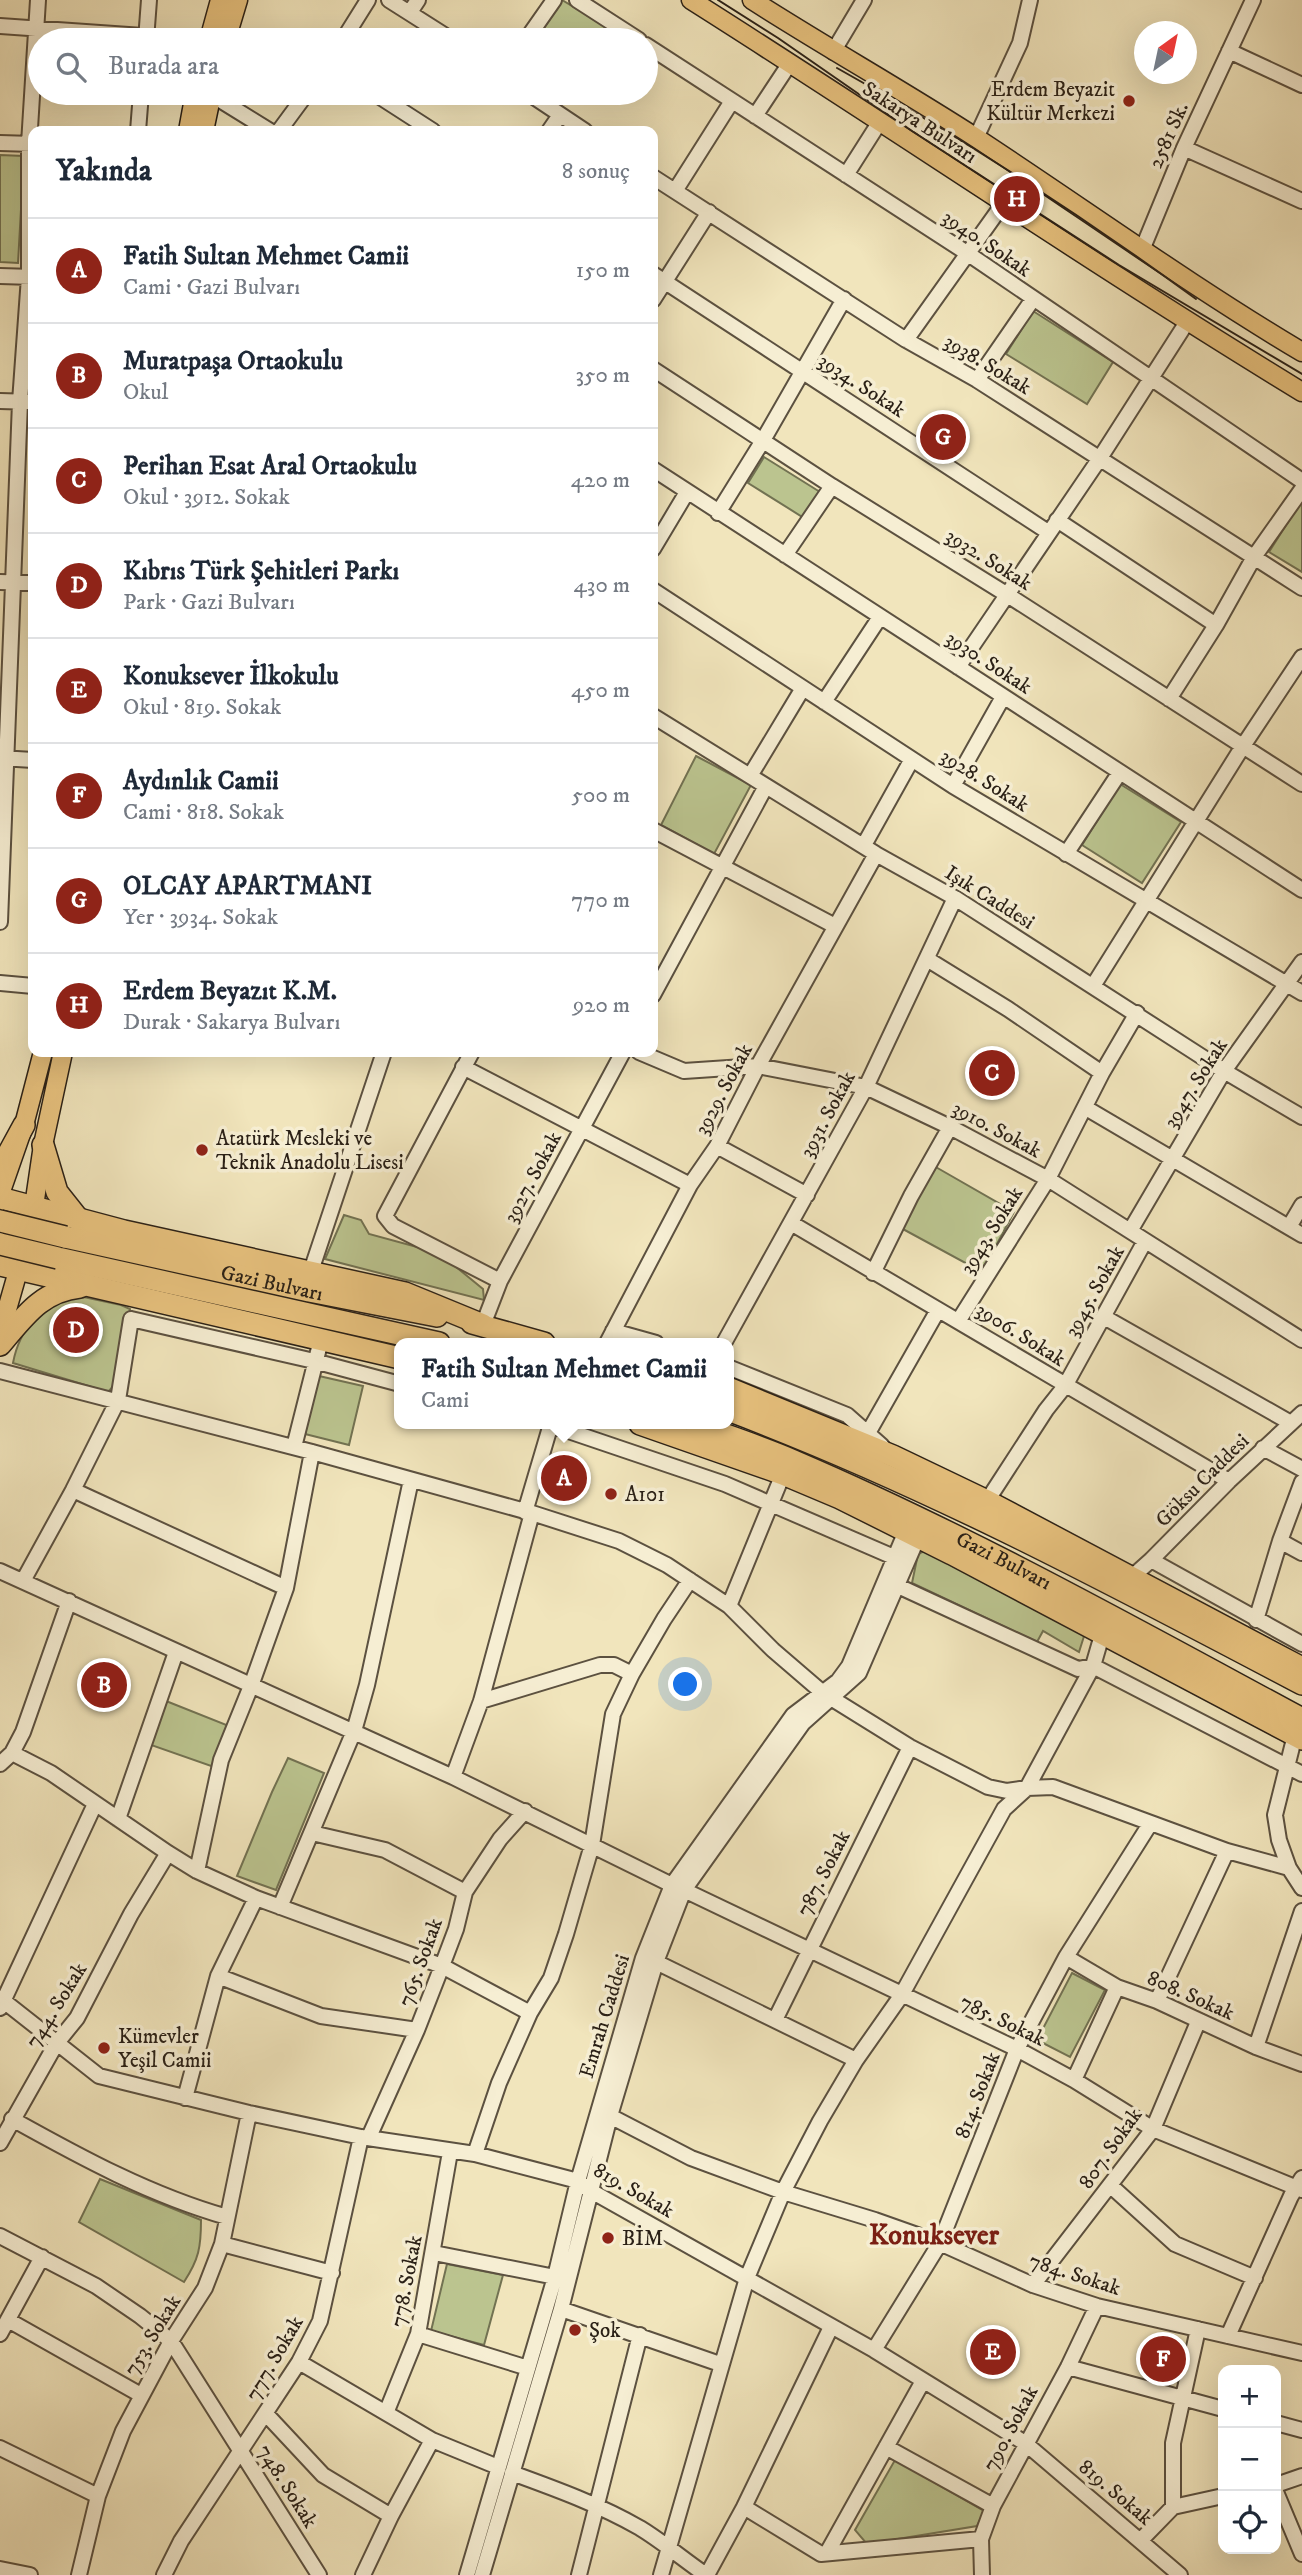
<!DOCTYPE html>
<html lang="tr">
<meta charset="utf-8">
<style>
:root{--surface:#fff;--page:#f2f2f3;--text:#1f2937;--muted:#747a83;--line:#e0e1e3;--accent:#8f2418}
body{margin:0;font-family:"IM FELL DW Pica",serif;background:var(--page);color:var(--text)}
.controls{position:absolute;right:21px;bottom:21px;display:grid;overflow:hidden;border-radius:14px;box-shadow:0 7px 28px #0002}
.controls button{width:63px;height:63px;display:grid;place-items:center;padding:0;border:0;border-bottom:2px solid var(--line);background:var(--surface);color:var(--text);font:35px sans-serif}
.compass{position:absolute;left:1134px;top:21px;width:63px;height:63px;border-radius:50%;background:var(--surface);box-shadow:0 7px 28px #0002;rotate:33deg}
.you{position:absolute;left:686px;top:1685px;width:24px;height:24px;margin:-18px;border:5px solid #fff;border-radius:50%;background:#1a73e8;box-shadow:0 0 0 10px #1a73e833}
.badge{display:grid;place-items:center;width:46px;height:46px;border-radius:50%;background:var(--accent);color:#fff;font-size:23px;font-weight:700}
.pin{position:absolute;translate:-50% -50%;border:4px solid #fff;box-shadow:0 2px 7px #0006}
.popup{position:absolute;left:394px;top:1338px;width:340px;height:91px;box-sizing:border-box;display:grid;place-content:center;border-radius:14px;background:var(--surface);filter:drop-shadow(0 2px 5px #0005);font-size:23px;white-space:nowrap;color:var(--muted)}
.popup b{font-size:26px;color:var(--text)}
.popup::after{content:'';position:absolute;left:50%;top:100%;margin-left:-14px;border:14px solid transparent;border-top-color:var(--surface)}
.list{margin:0;padding:0;list-style:none}
h2{display:flex;justify-content:space-between;align-items:center;height:91px;margin:0;padding:0 28px;font-size:30px}
h2 small{font-size:23px;font-weight:400;color:var(--muted)}
.list li{display:grid;grid-template-columns:46px 1fr auto;gap:21px;align-items:center;box-sizing:border-box;height:105px;padding:0 28px;border-top:2px solid var(--line)}
.list b{display:block;font-size:26px;white-space:nowrap}
.list p{margin:0;font-size:23px;white-space:nowrap;color:var(--muted)}
.list em{font-size:23px;font-style:normal;color:var(--muted)}
.icon{flex:none;width:38px;height:38px;fill:none;stroke:currentColor;stroke-width:2;stroke-linecap:round;stroke-linejoin:round}
.map{position:relative;flex:none;width:1302px;height:2575px;overflow:hidden}
.search{position:absolute;background:var(--surface);box-shadow:0 7px 28px #0002;left:28px;top:28px;width:630px;height:77px;display:flex;align-items:center;gap:18px;box-sizing:border-box;padding:0 24px;border-radius:38px;color:var(--muted);font-size:26px}
.panel{position:absolute;background:var(--surface);box-shadow:0 7px 28px #0002;left:28px;top:126px;width:630px;height:931px;border-radius:14px}
.map>svg:first-child{display:block}
</style>
<div class="map">
<svg width="1302" height="2575" viewBox="0 0 1302 2575">
<rect width="100%" height="100%" fill="#f1e5bc"/>
<filter id="stains"><feTurbulence type="fractalNoise" baseFrequency=".00286" numOctaves="4"/><feColorMatrix values="0 0 0 0 .2 0 0 0 0 .09 0 0 0 0 .02 0 0 0 .5 -.17"/></filter>
<radialGradient id="worn" r=".72"><stop offset=".6" stop-color="#630" stop-opacity="0"/><stop offset="1" stop-color="#630" stop-opacity=".3"/></radialGradient>
<path fill="#bbc48f" stroke="#727252" stroke-width="2" d="M562 0 615 32 610 40H536Z
M0 155 24 156 18 263 0 262Z
M1033 311 1113 362 1087 404 1006 354Z
M764 457 820 492 804 518 748 483Z
M1300 503 1302 504V572L1269 552Z
M696 756 751 785 714 854 661 825Z
M1120 784 1181 822 1142 883 1082 845Z
M934 1166 1014 1212 982 1272 901 1228Z
M344 1215 361 1220 369 1234 439 1253 483 1289 484 1300 325 1259Z
M79 1296 121 1305 130 1309 118 1381 108 1392 13 1363C19 1330 44 1298 79 1296Z
M319 1376 363 1386 349 1445 305 1434Z
M931 1548 1085 1633 1079 1652 1043 1631 1037 1642 912 1583 918 1554Z
M166 1701 229 1726 214 1767 151 1745Z
M288 1758 324 1773 276 1890 237 1876 272 1792Z
M1072 1973 1105 1990 1070 2057 1037 2040Z
M100 2179 201 2220C201 2247 199 2259 184 2282L79 2222Z
M447 2264 503 2275 484 2345 431 2331Z
M895 2460 984 2511 977 2526 867 2544 855 2530Z"/>
<g fill="none" stroke-linecap="round" stroke-linejoin="round">
<g stroke="#5c5140" stroke-width="18">
<path id="minor" d="M389 0 452 40
M577 0 639 40
M410 12 418 0
M0 26 200 40
M146 40 149 0
M343 40 368 0
M526 40 554 0
M646 45 967 253 1302 481
M1229 51 1302 85
M833 52 864 0
M374 93 433 131
M528 93 585 131
M212 95 270 131
M755 116 790 63
M138 131 141 93
M279 131 307 93
M549 131 560 115
M976 138 1020 43 1030 0
M0 143 33 144
M1184 148 1302 201
M846 175 879 123
M653 177 906 340 977 380 1302 588
M675 191 732 101
M1142 250 1184 148 1253 0
M653 274 1048 532
M0 276 33 277
M653 300 709 212
M906 340 1003 204
M653 369 832 486 1006 594 1302 784
M977 380 1033 299
M0 401 33 402
M653 469 1302 890
M718 513 762 442 844 299
M1057 520 1216 625
M653 549 687 492
M785 555 832 486
M0 582 33 583
M653 590 953 786 1302 993
M958 667 1100 458 1187 322
M1169 699 1216 625 1254 557 1302 489
M824 702 880 617
M653 716 876 854 955 898 1224 1071 1302 1117
M0 758 33 760
M750 776 803 688
M953 786 1003 697
M653 830 835 926
M864 845 912 759
M1066 854 1120 772
M0 922 20 402 29 277V144L38 0
M927 959 1008 1009 1102 1073
M0 983 33 986
M1093 986 1243 746 1302 657
M653 995 766 786
M472 1052 385 1216 393 1226 500 1281
M639 1052 684 1071 758 1066 866 1087 950 1127 1048 1179 1302 1340
M463 1067 690 1185
M1086 1108 1302 1235
M717 1146 807 1195
M791 1223 1229 1481
M1289 1227 1302 1205
M1130 1231 1224 1071 1302 962
M311 1271 384 1052
M873 1273 911 1196 950 1127
M1104 1317 1291 1423
M959 1320 1048 1179 1102 1073 1137 1013
M483 1325 500 1281 623 1052
M613 1331 656 1343
M607 1343 690 1185 717 1146 758 1066 876 854
M724 1343 866 1087 955 898
M728 1367 847 1415 882 1446
M0 1371 312 1452 532 1513 619 1541 667 1565 729 1606 773 1650 823 1693 910 1747 988 1787 1007 1791 1027 1788 1053 1787 1227 1851 1289 1868 1302 1888
M548 1424 725 1484 896 1558
M868 1433 938 1310
M294 1447 321 1340
M1263 1448 1302 1469
M73 1490 286 1588
M987 1501 1046 1410 1065 1386 1145 1241
M525 1512 551 1424
M1280 1541 1302 1553
M1151 1560 1302 1644
M0 1571 453 1777 672 1885
M1132 1577 1151 1560 1229 1481 1302 1413
M23 1581 73 1490 118 1400 131 1319 314 1361 400 1384
M898 1586 1078 1669 1093 1666 1302 1774
M729 1606 783 1474
M1256 1620 1280 1541 1302 1482
M481 1701 600 1665H614L632 1674
M12 1753 51 1773 168 1853 197 1871 256 1898 442 1966 530 2013
M0 1764 12 1753 23 1732 69 1601
M453 1777 481 1701 532 1513
M118 1819 176 1652
M312 1833 385 1850 465 1892
M1289 1868 1279 1840 1275 1815 1295 1735
M197 1871 221 1760 251 1686 286 1588 312 1452
M684 1890 1017 2049 1074 2080 1153 2129 1302 2190
M280 1907 354 1731 367 1685 411 1480
M1066 1957 1117 1987 1157 2001 1256 2047 1302 2064
M656 1962 856 2060
M218 1976 321 2016 417 2030
M0 1998 99 2076 249 2113 361 2137 475 2154 578 2181 591 2191 874 2350 1025 2443 1180 2575
M1157 2001 1227 1851
M0 2008 95 1804
M775 2020 910 1747
M1256 2047 1302 1911
M1074 2080 1117 1987
M185 2098 218 1976 256 1898
M610 2116 691 2158 783 2192 875 2220 940 2243 1033 2285 1097 2306 1302 2353
M12 2119C82 2158 150 2195 227 2217
M369 2137 417 2030 442 1966 456 1929 465 1892 500 1839 525 1811
M0 2143 56 2044 77 2018 131 1914 168 1853
M475 2154 499 2083 530 2013 551 1978 566 1934 592 1845 613 1714 632 1674 664 1619 690 1580
M1111 2186 1175 2244 1255 2278
M0 2236 96 2286 140 2316 171 2341 319 2575
M222 2244 332 2273
M434 2253 555 2277
M1033 2285 1153 2129 1198 2022
M561 2309 720 2364
M8 2320 141 2395
M0 2334 42 2257
M418 2334 528 2368
M1228 2336 1291 2196 1302 2178
M874 2350 940 2243 1017 2049 1066 1957 1150 1824
M299 2362 432 2440 498 2467
M1068 2367 1223 2409
M386 2413 418 2334 450 2152
M266 2414 323 2475 391 2516
M1276 2423 1302 2430
M886 2447 993 2506
M0 2448 98 2496
M512 2473C556 2489 600 2505 640 2528 663 2542 684 2560 706 2575
M1276 2485 1302 2476
M1276 2492 1302 2554
M744 2507 821 2554 981 2539
M1173 2507V2443L1198 2329
M1140 2541 1173 2507 1223 2496
M827 2553 923 2381
M0 2569 30 2575
M79 2575 98 2496 123 2431 171 2341 205 2288 222 2244 249 2113
M164 2575 181 2541 299 2362 320 2321 361 2137
M363 2575 391 2516 432 2440
M467 2575 555 2277 578 2181 643 1958 672 1885 793 1715 838 1681 849 1666 906 1531
M482 2575 561 2309 610 2116 656 1962 684 1890 803 1723 859 1673 918 1537
M579 2575 640 2335
M661 2575 747 2278 783 2192 820 2121 856 2060 901 1996 1004 1809 1027 1788 1093 1666 1102 1635
M707 2575 744 2507 831 2327
M982 2575 981 2539 993 2506 1068 2367 1097 2306"/>
</g>
<g stroke="#2a2016" stroke-width="21">
<path id="major" d="M691 0C895 129 1095 266 1302 392
M752 0C827 48 904 91 978 139 1086 210 1191 286 1302 352
M209 40 220 0
M226 40 238 0
M188 131 195 93
M204 131 212 93
M0 1194 24 1125 43 1052
M32 1220 43 1145 63 1052
M0 1334 22 1257"/>
</g>
<g stroke="#2a2016" stroke-width="24">
<g id="highway">
<path d="M43 1145 57 1192 80 1221"/>
<path d="M0 1169 24 1125"/>
<path d="M0 1198 124 1231 405 1293 483 1325"/>
<path id="s1" d="M65 1237 309 1291 437 1316"/>
<path d="M58 1258 439 1343"/>
<path d="M0 1265 400 1358"/>
<path d="M472 1323 544 1343"/>
<path d="M0 1345C24 1317 41 1291 80 1287"/>
<path d="M728 1388 893 1456 987 1501 1302 1668"/>
<path d="M728 1410C927 1485 1114 1585 1302 1684"/>
<path d="M640 1424 783 1474 840 1498 952 1554 1302 1739"/>
<path id="s2" d="M695 1424C728 1436 762 1447 794 1461 969 1536 1135 1629 1302 1719"/>
</g>
</g>
<use href="#minor" stroke="#f6eed3" stroke-width="14"/>
<use href="#major" stroke="#e8c27e" stroke-width="18"/>
<use href="#highway" stroke="#e8c27e" stroke-width="21"/>
<path stroke="#2a2016" stroke-width="2" d="M718 0 778 38 912 131 1119 265 1302 374
M837 68C961 137 1081 215 1196 299"/>
<g stroke="#2a2016" stroke-width="24" stroke-linecap="butt">
<path id="highway-bridge" d="M0 1221 65 1237
M0 1244 58 1258"/>
</g>
<use href="#highway-bridge" stroke="#e8c27e" stroke-width="21"/>
</g>
<g fill="#8f2418" stroke="#f6eed3" stroke-width="2.5">
<circle cx="1129" cy="101" r="7"/>
<circle cx="202" cy="1150" r="7"/>
<circle cx="611" cy="1494" r="7"/>
<circle cx="104" cy="2048" r="7"/>
<circle cx="608" cy="2238" r="7"/>
<circle cx="575" cy="2330" r="7"/>
</g>
<g text-anchor="middle" stroke-width="7" stroke-linejoin="round" paint-order="stroke">
<g font-size="21" fill="#2a2016" stroke="#f6eed3" text-anchor="start">
<text x="1115" y="96" text-anchor="end">Erdem Beyazit<tspan x="1115" dy="24">Kültür Merkezi</tspan></text>
<text x="216" y="1145">Atatürk Mesleki ve<tspan x="216" dy="24">Teknik Anadolu Lisesi</tspan></text>
<text x="625" y="1501">A101</text>
<text x="118" y="2043">Kümevler<tspan x="118" dy="24">Yeşil Camii</tspan></text>
<text x="622" y="2245">BİM</text>
<text x="589" y="2337">Şok</text>
</g>
<g font-size="21" fill="#2a2016" stroke="#f6eed3">
<text transform="translate(920 122) rotate(33)" y="7">Sakarya Bulvarı</text>
<text transform="translate(1168 135) rotate(-66)" y="7">2581 Sk.</text>
<text transform="translate(987 243) rotate(34)" y="7">3940. Sokak</text>
<text transform="translate(988 364) rotate(31)" y="7">3938. Sokak</text>
<text transform="translate(862 385) rotate(33)" y="7">3934. Sokak</text>
<text transform="translate(989 559) rotate(32)" y="7">3932. Sokak</text>
<text transform="translate(989 662) rotate(33)" y="7">3930. Sokak</text>
<text transform="translate(985 780) rotate(32)" y="7">3928. Sokak</text>
<text transform="translate(990 897) rotate(32)" y="7">Işık Caddesi</text>
<text transform="translate(1195 1083) rotate(-58)" y="7">3947. Sokak</text>
<text transform="translate(723 1089) rotate(-62)" y="7">3929. Sokak</text>
<text transform="translate(827 1114) rotate(-62)" y="7">3931. Sokak</text>
<text transform="translate(997 1129) rotate(28)" y="7">3910. Sokak</text>
<text transform="translate(532 1177) rotate(-62)" y="7">3927. Sokak</text>
<text transform="translate(991 1230) rotate(-58)" y="7">3943. Sokak</text>
<text dy="7" stroke="none"><textPath href="#s1" startOffset="212">Gazi Bulvarı</textPath></text>
<text transform="translate(1094 1291) rotate(-61)" y="7">3945. Sokak</text>
<text transform="translate(1021 1334) rotate(32)" y="7">3906. Sokak</text>
<text transform="translate(1202 1480) rotate(-45)" y="7">Göksu Caddesi</text>
<text dy="7" stroke="none"><textPath href="#s2" startOffset="338">Gazi Bulvarı</textPath></text>
<text transform="translate(823 1873) rotate(-63)" y="7">787. Sokak</text>
<text transform="translate(420 1962) rotate(-70)" y="7">765. Sokak</text>
<text transform="translate(1191 1995) rotate(24)" y="7">808. Sokak</text>
<text transform="translate(56 2005) rotate(-58)" y="7">744. Sokak</text>
<text transform="translate(604 2016) rotate(-73)" y="7">Emrah Caddesi</text>
<text transform="translate(1003 2020) rotate(26)" y="7">785. Sokak</text>
<text transform="translate(977 2095) rotate(-69)" y="7">814. Sokak</text>
<text transform="translate(1110 2148) rotate(-55)" y="7">807. Sokak</text>
<text transform="translate(634 2190) rotate(30)" y="7">819. Sokak</text>
<text transform="translate(1075 2274) rotate(18)" y="7">784. Sokak</text>
<text transform="translate(406 2281) rotate(-79)" y="7">778. Sokak</text>
<text transform="translate(152 2335) rotate(-59)" y="7">753. Sokak</text>
<text transform="translate(274 2358) rotate(-60)" y="7">777. Sokak</text>
<text transform="translate(1010 2428) rotate(-62)" y="7">790. Sokak</text>
<text transform="translate(288 2486) rotate(58)" y="7">748. Sokak</text>
<text transform="translate(1116 2492) rotate(40)" y="7">819. Sokak</text>
</g>
<g font-size="28" font-weight="bold" fill="#7a1f14" stroke="#f6eed3">
<text x="934" y="2244">Konuksever</text>
</g>
</g>
<rect width="100%" height="100%" filter="url(#stains)"/>
<rect width="100%" height="100%" fill="url(#worn)"/>
</svg>
<div class="controls">
<button>+</button>
<button>−</button>
<button><svg class="icon" aria-label="locate" viewBox="0 0 24 24"><circle cx="12" cy="12" r="6"/><path d="M12 2v4M12 18v4M2 12h4M18 12h4"/></svg></button>
</div>
<svg class="compass" viewBox="-18 -18 36 36"><path d="M0-13l5 13h-10z" fill="#e53935"/><path d="M0 13l5-13h-10z" fill="#747a83"/></svg>
<div class="you"></div>
<div class="pin badge" style="left:564px;top:1478px">A</div>
<div class="popup"><b>Fatih Sultan Mehmet Camii</b>Cami</div>
<div class="pin badge" style="left:104px;top:1685px">B</div>
<div class="pin badge" style="left:992px;top:1073px">C</div>
<div class="pin badge" style="left:76px;top:1330px">D</div>
<div class="pin badge" style="left:993px;top:2352px">E</div>
<div class="pin badge" style="left:1163px;top:2359px">F</div>
<div class="pin badge" style="left:943px;top:437px">G</div>
<div class="pin badge" style="left:1017px;top:199px">H</div>
<div class="search"><svg class="icon" aria-label="search" viewBox="0 0 24 24"><circle cx="10" cy="10" r="6"/><path d="M15 15l6 6"/></svg>Burada ara</div>
<section class="panel">
<h2>Yakında<small>8 sonuç</small></h2>
<ul class="list">
<li><span class="badge">A</span><div><b>Fatih Sultan Mehmet Camii</b><p>Cami · Gazi Bulvarı</p></div><em>150 m</em></li>
<li><span class="badge">B</span><div><b>Muratpaşa Ortaokulu</b><p>Okul</p></div><em>350 m</em></li>
<li><span class="badge">C</span><div><b>Perihan Esat Aral Ortaokulu</b><p>Okul · 3912. Sokak</p></div><em>420 m</em></li>
<li><span class="badge">D</span><div><b>Kıbrıs Türk Şehitleri Parkı</b><p>Park · Gazi Bulvarı</p></div><em>430 m</em></li>
<li><span class="badge">E</span><div><b>Konuksever İlkokulu</b><p>Okul · 819. Sokak</p></div><em>450 m</em></li>
<li><span class="badge">F</span><div><b>Aydınlık Camii</b><p>Cami · 818. Sokak</p></div><em>500 m</em></li>
<li><span class="badge">G</span><div><b>OLCAY APARTMANI</b><p>Yer · 3934. Sokak</p></div><em>770 m</em></li>
<li><span class="badge">H</span><div><b>Erdem Beyazıt K.M.</b><p>Durak · Sakarya Bulvarı</p></div><em>920 m</em></li>
</ul>
</section>
</div>
